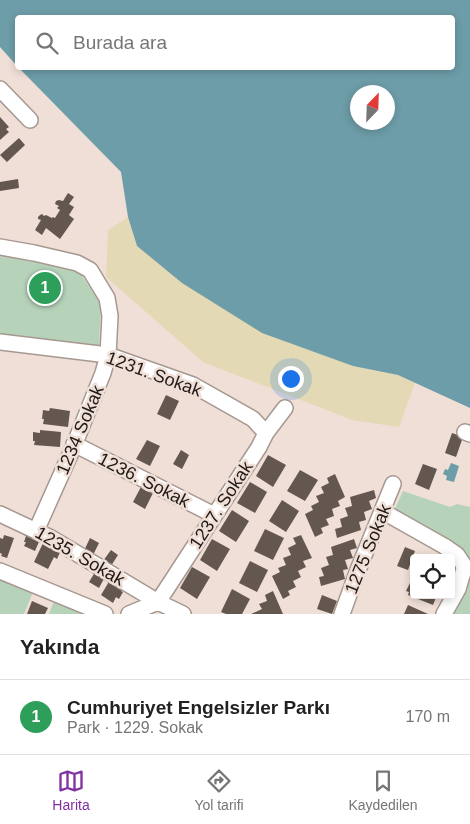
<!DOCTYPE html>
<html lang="tr">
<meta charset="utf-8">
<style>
:root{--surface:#fff;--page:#f2f2f2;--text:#222;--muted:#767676;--line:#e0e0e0;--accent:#8030a0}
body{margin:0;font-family:Helvetica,sans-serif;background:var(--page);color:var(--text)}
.controls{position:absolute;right:15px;bottom:15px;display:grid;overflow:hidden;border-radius:5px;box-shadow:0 2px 8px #0003}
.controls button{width:45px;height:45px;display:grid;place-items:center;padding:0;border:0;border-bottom:1px solid var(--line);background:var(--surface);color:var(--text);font:25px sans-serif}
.compass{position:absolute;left:350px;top:85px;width:45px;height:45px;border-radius:50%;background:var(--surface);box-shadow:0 2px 8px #0003;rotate:23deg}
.you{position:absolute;left:290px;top:378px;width:18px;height:18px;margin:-12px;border:4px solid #fff;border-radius:50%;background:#1a73e8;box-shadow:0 0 0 8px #1a73e833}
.badge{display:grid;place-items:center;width:32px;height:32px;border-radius:50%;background:var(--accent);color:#fff;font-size:16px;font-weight:700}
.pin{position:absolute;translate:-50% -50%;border:2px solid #fff;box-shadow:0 1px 5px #0006}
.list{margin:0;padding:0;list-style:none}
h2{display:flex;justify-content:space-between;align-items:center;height:65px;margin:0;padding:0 20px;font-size:21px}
h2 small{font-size:16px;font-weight:400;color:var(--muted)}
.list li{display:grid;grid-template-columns:32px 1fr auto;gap:15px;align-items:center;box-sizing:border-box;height:75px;padding:0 20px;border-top:1px solid var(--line)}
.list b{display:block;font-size:19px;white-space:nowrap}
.list p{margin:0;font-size:16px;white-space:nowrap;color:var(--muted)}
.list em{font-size:16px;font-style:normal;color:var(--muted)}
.icon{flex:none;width:28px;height:28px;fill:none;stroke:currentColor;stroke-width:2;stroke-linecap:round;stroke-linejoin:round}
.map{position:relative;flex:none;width:470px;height:614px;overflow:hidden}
.search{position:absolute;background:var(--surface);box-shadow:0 2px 8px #0003;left:15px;right:15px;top:15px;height:55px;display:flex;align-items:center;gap:12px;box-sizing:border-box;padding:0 18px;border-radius:5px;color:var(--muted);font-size:19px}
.sheet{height:140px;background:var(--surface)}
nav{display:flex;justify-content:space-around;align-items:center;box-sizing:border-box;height:70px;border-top:1px solid var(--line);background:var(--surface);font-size:14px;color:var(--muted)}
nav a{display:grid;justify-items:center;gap:2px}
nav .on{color:var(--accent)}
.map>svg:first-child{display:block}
</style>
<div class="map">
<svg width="470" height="614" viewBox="0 0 470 614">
<rect width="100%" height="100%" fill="#efdfd7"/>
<path fill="#b6d3ba" d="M0 257 24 259 80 273 101 304 99 346 0 334Z
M403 491 450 507 457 504 470 507V564L394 511Z
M470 568V614H449Z
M0 578 33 592 24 614H0Z
M54 601 86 614H49Z"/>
<path fill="#e3dab5" d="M128 217 137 246 182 283 353 366 398 375 415 383 399 427 352 420 203 362 106 277 108 230Z"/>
<path fill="#6d9da8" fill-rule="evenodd" d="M0 0H470V408L398 375 353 366 262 333 182 283 137 246 128 217 121 172 19 68H452V18H18L17 66 0 47ZM358 92H388V122H358Z
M451 463 459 466 454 482 446 480 447 476 443 474 445 469 448 470Z"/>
<path fill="#645750" d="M0 117 9 127 6 129 9 132 0 140Z
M19 138 25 145 7 162 0 155Z
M18 179 19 188 0 191V182Z
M68 193 74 197 69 204 74 207 69 215 74 219 60 239 46 228 42 235 35 230 41 220 38 219V217L40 215 42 214 44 216 46 215 52 218 53 217 55 218 60 210 57 208 59 206 55 204 56 201 59 200 63 201Z
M166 395 179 401 170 420 157 414Z
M50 408 70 411 68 427 43 424 44 419H42L43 410 49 411Z
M40 430 61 432 60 447 34 445 35 441H33V432L40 433Z
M452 433 463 437 456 457 445 453Z
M147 440 160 446 150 466 136 459Z
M181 450 189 455 182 469 173 464Z
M268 455 286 465 273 487 256 476Z
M423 464 437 469 429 490 415 484Z
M300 470 318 480 305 501 287 491Z
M335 474 345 497 338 501 340 506 332 509 334 516 326 519 329 525 321 528 323 533 315 537 305 514 313 510 311 506 319 502 316 496 324 493 321 487 329 483 327 478Z
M250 482 267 492 255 513 237 503Z
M142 485 154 491 145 509 133 502Z
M374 490 376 498 369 501 372 509 364 512 366 520 359 522 361 530 337 538 335 529 342 527 340 519 348 516 345 508 352 506 350 497Z
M282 500 299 511 286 532 269 521Z
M232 510 249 521 236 542 219 531Z
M265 529 284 538 273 560 254 551Z
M26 530 41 537 35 551 24 546 26 542H24L26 536 24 535Z
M4 535 14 538 7 558 1 556 2 554 0 553V538L3 539Z
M301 535 312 558 303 561 306 567 298 571 301 577 293 581 296 587 288 591 290 595 283 599 272 576 280 572 278 568 286 565 283 558 291 555 288 548 296 544 293 538Z
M90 538 99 543 92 557 83 553Z
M212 539 230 549 217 571 200 560Z
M354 539 357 548 350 550 353 558 345 560 348 569 343 570 345 579 321 586 319 577 324 576 321 568 329 565 326 557 333 555 331 547Z
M44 541 61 550 57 559 54 557 48 569 34 562Z
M405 547 415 551 408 570 397 566Z
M111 550 118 555 111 566 103 561Z
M250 561 268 570 257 592 239 583Z
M192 567 210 577 197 599 180 588Z
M97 569 106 575 99 588 89 582Z
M110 580 122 588 121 591 123 592 119 599 116 597 113 603 101 595Z
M414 581V595H437L433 605 408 595 409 592 406 591 410 583 412 584Z
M232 589 250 599 242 614H226L221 612Z
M273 591 283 614H251L262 609 259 604 267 601 265 595Z
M322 595 337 601 332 614 317 609Z
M32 601 48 608 45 614H27Z
M408 605 428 614H404Z"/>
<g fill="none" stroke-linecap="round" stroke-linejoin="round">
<g stroke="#a69890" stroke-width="18">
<path id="minor" d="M0 89 30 120
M0 247 34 253 77 263 90 270 107 298 110 316 108 355 103 373 73 448 36 531
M0 342 108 355 193 385 253 419 266 433
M465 432 470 434
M74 444 214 515
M382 511 444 546 457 555 463 564 464 569 458 589 444 614
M0 514 51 538 158 602 259 447 266 433 285 408
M0 571 105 614
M129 614 158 602 183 614
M342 614 358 570 393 484"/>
</g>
<use href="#minor" stroke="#fff" stroke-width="15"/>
</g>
<g text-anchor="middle" stroke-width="5" stroke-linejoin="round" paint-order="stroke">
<g font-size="18" fill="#201a17" stroke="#efdfd7">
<text transform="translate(154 374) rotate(20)" y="6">1231. Sokak</text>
<text transform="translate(80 430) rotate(-67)" y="6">1234 Sokak</text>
<text transform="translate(144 480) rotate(27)" y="6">1236. Sokak</text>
<text transform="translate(221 505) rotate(-57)" y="6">1237. Sokak</text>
<text transform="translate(368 549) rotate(-68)" y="6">1275 Sokak</text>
<text transform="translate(80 556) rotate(30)" y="6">1235. Sokak</text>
</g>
</g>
</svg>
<div class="controls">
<button><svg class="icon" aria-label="locate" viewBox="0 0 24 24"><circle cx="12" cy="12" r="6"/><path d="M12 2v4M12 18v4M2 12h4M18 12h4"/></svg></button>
</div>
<svg class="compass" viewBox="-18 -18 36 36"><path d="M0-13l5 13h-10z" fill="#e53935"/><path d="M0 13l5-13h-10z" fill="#767676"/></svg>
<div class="you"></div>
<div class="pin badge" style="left:45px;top:288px;background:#2e9e5b">1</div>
<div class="search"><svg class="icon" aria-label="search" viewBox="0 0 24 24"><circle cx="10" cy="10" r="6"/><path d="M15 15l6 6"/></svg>Burada ara</div>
</div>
<section class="sheet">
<h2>Yakında<small></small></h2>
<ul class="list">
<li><span class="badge" style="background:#2e9e5b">1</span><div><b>Cumhuriyet Engelsizler Parkı</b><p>Park · 1229. Sokak</p></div><em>170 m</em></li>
</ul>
</section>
<nav>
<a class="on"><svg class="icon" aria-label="map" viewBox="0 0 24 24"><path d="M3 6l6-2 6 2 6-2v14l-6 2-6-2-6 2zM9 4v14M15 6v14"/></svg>Harita</a>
<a><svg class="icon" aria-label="directions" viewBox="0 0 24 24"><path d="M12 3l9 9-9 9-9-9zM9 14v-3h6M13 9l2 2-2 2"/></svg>Yol tarifi</a>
<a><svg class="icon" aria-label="saved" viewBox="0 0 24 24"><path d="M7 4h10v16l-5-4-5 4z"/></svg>Kaydedilen</a>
</nav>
